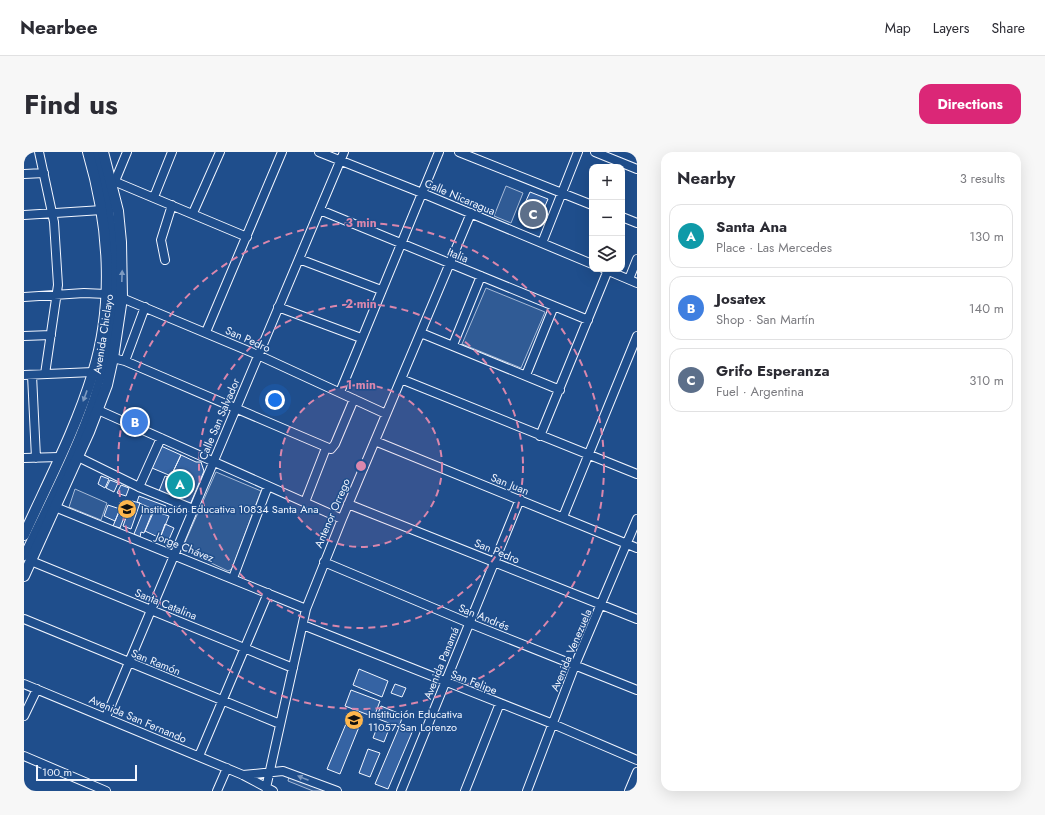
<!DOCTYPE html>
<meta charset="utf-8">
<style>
:root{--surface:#fff;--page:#f7f7f7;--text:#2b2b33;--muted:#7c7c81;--line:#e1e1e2;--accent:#db2777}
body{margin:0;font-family:Jost,sans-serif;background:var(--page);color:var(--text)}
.controls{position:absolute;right:12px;top:12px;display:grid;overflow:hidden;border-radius:8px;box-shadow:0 4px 16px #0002}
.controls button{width:36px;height:36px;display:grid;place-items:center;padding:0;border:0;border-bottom:1px solid var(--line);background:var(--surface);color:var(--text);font:20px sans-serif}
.scale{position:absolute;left:12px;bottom:10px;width:101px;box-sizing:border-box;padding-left:4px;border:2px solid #f2f6ff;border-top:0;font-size:11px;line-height:14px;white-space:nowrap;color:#f2f6ff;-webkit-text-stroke:3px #1f4e8c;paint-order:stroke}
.you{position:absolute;left:251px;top:248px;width:14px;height:14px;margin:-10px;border:3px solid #fff;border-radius:50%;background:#1a73e8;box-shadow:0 0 0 6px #1a73e833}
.badge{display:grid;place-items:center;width:26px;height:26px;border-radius:50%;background:var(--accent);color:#fff;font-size:13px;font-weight:700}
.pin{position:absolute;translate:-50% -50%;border:2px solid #fff;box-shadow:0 1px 4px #0006}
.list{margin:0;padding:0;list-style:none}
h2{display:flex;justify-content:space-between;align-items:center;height:52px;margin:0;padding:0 16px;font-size:17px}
h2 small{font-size:13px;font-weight:400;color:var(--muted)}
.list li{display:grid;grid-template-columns:26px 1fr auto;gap:12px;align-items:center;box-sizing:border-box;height:64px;margin:0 8px 8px;padding:0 8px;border:1px solid var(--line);border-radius:12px}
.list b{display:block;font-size:15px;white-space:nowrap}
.list p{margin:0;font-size:13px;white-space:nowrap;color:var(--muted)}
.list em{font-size:13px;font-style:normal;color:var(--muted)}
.icon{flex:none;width:22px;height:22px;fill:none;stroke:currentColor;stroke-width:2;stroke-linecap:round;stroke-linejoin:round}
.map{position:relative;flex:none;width:613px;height:639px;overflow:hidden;border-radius:12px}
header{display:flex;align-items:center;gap:24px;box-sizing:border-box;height:56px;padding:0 20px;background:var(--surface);border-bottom:1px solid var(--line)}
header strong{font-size:19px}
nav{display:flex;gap:22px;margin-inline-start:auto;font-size:14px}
.intro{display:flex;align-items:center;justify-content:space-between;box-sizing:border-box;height:96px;padding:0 24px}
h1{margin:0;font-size:28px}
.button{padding:10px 18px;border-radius:12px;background:var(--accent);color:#fff;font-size:14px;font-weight:700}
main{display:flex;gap:24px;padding:0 24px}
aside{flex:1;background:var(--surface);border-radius:12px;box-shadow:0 4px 16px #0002}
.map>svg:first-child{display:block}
</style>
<header>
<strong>Nearbee</strong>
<nav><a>Map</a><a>Layers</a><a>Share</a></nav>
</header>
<div class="intro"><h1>Find us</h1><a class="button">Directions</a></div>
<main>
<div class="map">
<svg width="613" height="639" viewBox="0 0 613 639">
<rect width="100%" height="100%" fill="#1f4e8c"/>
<path fill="#305b95" stroke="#a8bbd7" d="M482 34 499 41 487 71 470 64Z
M462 136 521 160 497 216 438 192Z
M192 320 237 339 208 417 204 419 158 397Z
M51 337 83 351 77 368 45 355Z
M265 624 302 639H289L264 629Z"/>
<path fill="#3563a3" stroke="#f2f6ff" d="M506 40 524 47 521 54 508 49 507 53 501 51Z
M502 55 517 62 513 70 499 63Z
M137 294 157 303 147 324 128 316Z
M157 303 172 310H177L180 319 166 353 135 339 141 324 146 326Z
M77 324 85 327 81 336 74 332Z
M86 328 94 331 90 340 82 336Z
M97 333 105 336 102 344 93 341Z
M115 344 142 354 140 362 113 350Z
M108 349 116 351 107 377 99 374Z
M99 350 105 352 96 376 89 374Z
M84 353 96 357 91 369 80 364Z
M120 357 128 361 120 381 117 380 116 385 110 382Z
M130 359 145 364 136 386 121 379Z
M141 372 150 376 143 392 135 389Z
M335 517 364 529 358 545 329 533Z
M371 532 382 536 378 545 367 541Z
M327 538 356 549 350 565 321 554Z
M357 554 379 563 375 575 352 566Z
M327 560 339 565 316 622 303 617Z
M354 573 365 577 360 590 349 586Z
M376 573 389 578 364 637 351 632Z
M344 597 356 601 346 625 335 621Z"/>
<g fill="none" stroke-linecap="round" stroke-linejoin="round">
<g stroke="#f2f6ff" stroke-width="10">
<path id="minor" d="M15 0 30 70 34 133 21 222
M295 0 398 41 568 112
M435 0 568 53
M571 0 613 17
M0 22 20 21
M87 28 223 85
M91 29 103 0
M130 45 148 0
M296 58 564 168
M169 61 196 0
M0 63 78 58
M598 65 613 71
M518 91 554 0
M275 107 357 138
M141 108 137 88 148 53
M580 117 613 131
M605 127 613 107
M0 145 60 141 82 142
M98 146 234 203 362 262
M254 155 337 186
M182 180 258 0
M397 181 536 238
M0 184 27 183
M429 193 457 124
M89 206 101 209 307 297 311 292 330 247
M101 209 121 155
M0 223 69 220
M8 223 12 306
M502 223 530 154
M377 227 613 322
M316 240 415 0
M74 258 318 367
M516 284 584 118
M351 289 613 396
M54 305 115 335 169 357
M0 306 35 305
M115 335 137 286
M281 350 302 296
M324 352 613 467
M31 355 282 457
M539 365 613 184
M0 404C24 352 52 300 70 246 97 167 96 79 72 0
M7 409 269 516
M300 410 445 471 613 538
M209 426 244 334
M0 467 256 572
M279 473 529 572 613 608
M0 532 219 623 249 639
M0 564 13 537
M82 565 320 0
M0 604 82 639
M175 604 244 441
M219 623 259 619 313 639
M242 636 282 457 318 367 447 61
M193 639 203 616
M377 639 496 347
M441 639 476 551
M503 639 551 513 613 367
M605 639 613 620"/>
</g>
<g stroke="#f2f6ff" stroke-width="12">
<path id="major" d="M0 383C24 330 52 277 69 221 91 150 85 71 64 0
M0 424 65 280 83 233 89 206 98 146 97 90 94 59 79 0"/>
</g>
<use href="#minor" stroke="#1f4e8c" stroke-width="8"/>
<use href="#major" stroke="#1f4e8c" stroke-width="10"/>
</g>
<defs><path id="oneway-solid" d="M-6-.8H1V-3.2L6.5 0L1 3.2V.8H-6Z"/></defs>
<g fill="#7e9ac0">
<use href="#oneway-solid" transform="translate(98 124) rotate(-88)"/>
<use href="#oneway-solid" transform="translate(61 244) rotate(110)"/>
<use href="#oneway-solid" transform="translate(279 626) rotate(-158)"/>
</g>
<circle cx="337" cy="314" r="81" fill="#da87ad" fill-opacity=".12"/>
<g fill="none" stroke="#da87ad" stroke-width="2" stroke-dasharray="7 5">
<circle cx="337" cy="314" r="81"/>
<circle cx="337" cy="314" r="162"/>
<circle cx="337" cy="314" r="243"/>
</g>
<defs>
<g id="school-disc" transform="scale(1)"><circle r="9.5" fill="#ffb74d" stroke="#1f4e8c"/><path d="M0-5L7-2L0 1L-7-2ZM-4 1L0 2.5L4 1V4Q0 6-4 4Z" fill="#111"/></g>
</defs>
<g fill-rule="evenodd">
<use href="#school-disc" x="103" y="357"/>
<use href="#school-disc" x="330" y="568"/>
</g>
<g text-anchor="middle" stroke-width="3" stroke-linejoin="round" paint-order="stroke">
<g font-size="11" fill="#f2f6ff" stroke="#1f4e8c">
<text transform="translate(436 45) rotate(23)" y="4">Calle Nicaragua</text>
<text transform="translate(434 103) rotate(22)" y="4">Italia</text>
<text transform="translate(79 182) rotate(-81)" y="4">Avenida Chiclayo</text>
<text transform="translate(224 187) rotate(24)" y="4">San Pedro</text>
<text transform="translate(195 267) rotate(-67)" y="4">Calle San Salvador</text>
<text transform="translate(486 332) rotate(22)" y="4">San Juan</text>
<text transform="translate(308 361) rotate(-67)" y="4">Antenor Orrego</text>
<text transform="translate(161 395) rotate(22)" y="4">Jorge Chávez</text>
<text transform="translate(473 399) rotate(22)" y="4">San Pedro</text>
<text transform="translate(142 452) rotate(22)" y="4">Santa Catalina</text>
<text transform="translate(460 465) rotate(22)" y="4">San Andrés</text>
<text transform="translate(547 498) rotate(-67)" y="4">Avenida Venezuela</text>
<text transform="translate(132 510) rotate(22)" y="4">San Ramón</text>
<text transform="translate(417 511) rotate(-68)" y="4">Avenida Panamá</text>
<text transform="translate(450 530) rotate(21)" y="4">San Felipe</text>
<text transform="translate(114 567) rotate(23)" y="4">Avenida San Fernando</text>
</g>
<g font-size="11" fill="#f2f6ff" stroke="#1f4e8c" text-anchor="start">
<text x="117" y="361">Institución Educativa 10834 Santa Ana</text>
<text x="344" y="566">Institución Educativa<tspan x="344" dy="13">11057 San Lorenzo</tspan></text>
</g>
</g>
<circle cx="337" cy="314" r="6" fill="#da87ad" stroke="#1f4e8c" stroke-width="2"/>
<g font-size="12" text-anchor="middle" font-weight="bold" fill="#da87ad" stroke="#1f4e8c" stroke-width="3" stroke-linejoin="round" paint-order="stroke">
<text x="337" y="75">3 min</text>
<text x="337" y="156">2 min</text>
<text x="337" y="237">1 min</text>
</g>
</svg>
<div class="controls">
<button>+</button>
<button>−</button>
<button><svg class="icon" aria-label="layers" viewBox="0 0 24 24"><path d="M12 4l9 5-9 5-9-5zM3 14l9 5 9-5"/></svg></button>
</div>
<div class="scale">100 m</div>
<div class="you"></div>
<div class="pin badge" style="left:156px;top:332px;background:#0f9aa8">A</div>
<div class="pin badge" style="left:111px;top:270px;background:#3f7fe0">B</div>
<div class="pin badge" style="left:509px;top:62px;background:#5c6f8a">C</div>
</div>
<aside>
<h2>Nearby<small>3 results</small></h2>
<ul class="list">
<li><span class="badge" style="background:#0f9aa8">A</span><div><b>Santa Ana</b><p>Place · Las Mercedes</p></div><em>130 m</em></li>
<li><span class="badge" style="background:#3f7fe0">B</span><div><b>Josatex</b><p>Shop · San Martín</p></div><em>140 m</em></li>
<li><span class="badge" style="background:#5c6f8a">C</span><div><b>Grifo Esperanza</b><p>Fuel · Argentina</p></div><em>310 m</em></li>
</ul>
</aside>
</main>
